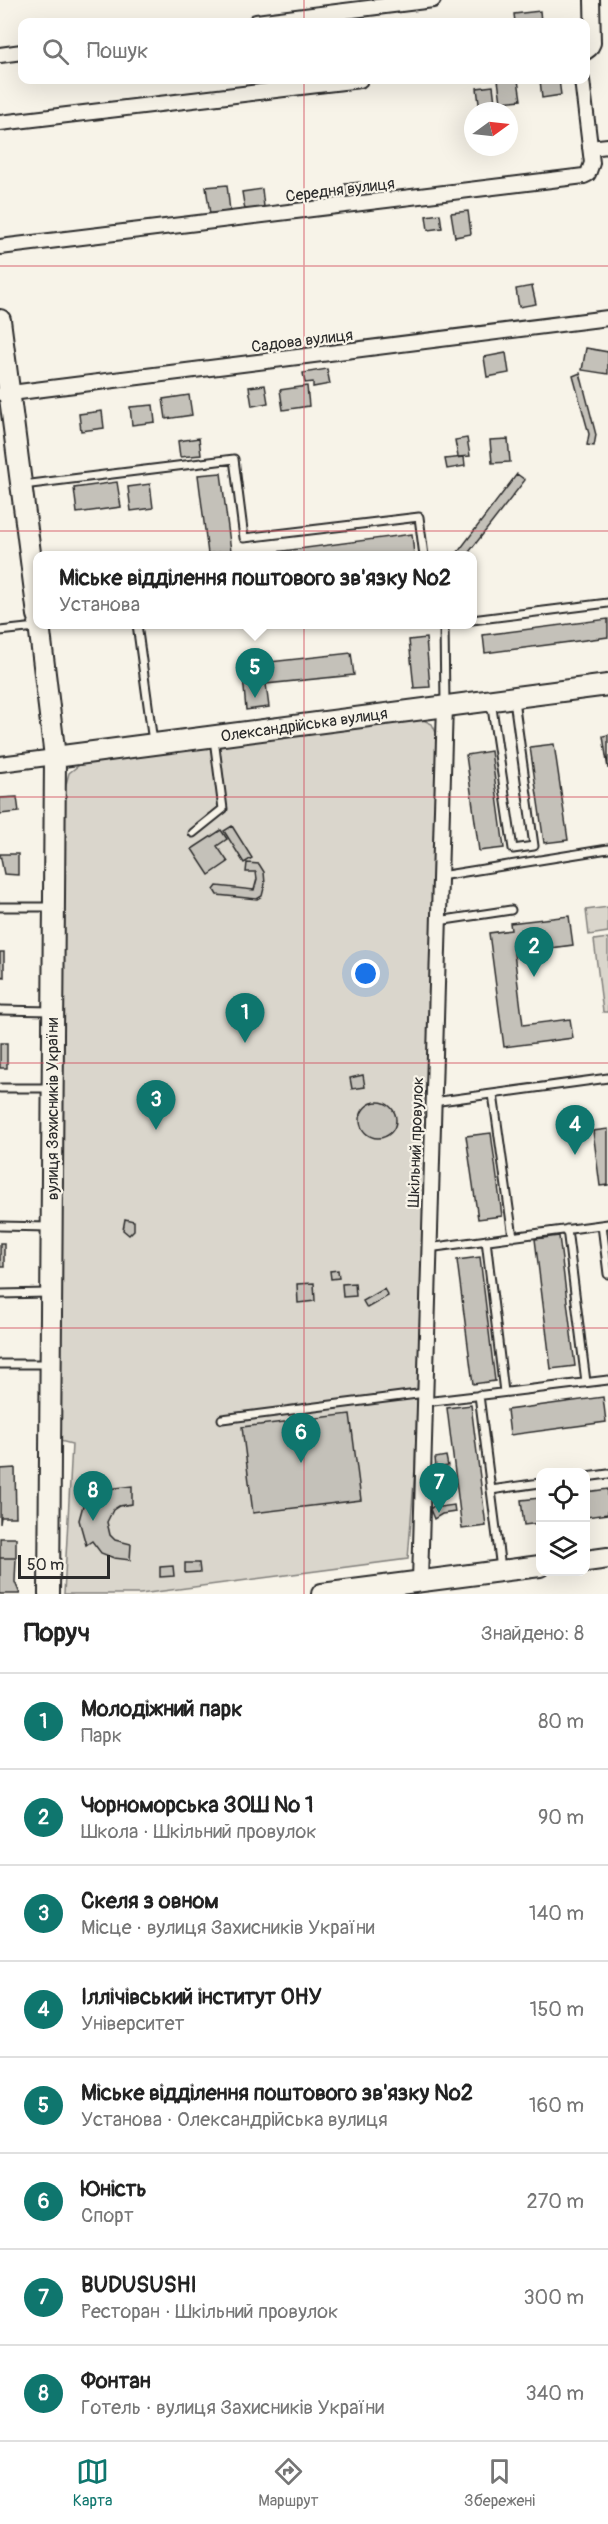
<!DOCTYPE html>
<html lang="uk">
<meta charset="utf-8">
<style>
:root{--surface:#fff;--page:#f6f6f6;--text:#222;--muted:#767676;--line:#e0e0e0;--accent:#0f766e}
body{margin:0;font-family:Pangolin,sans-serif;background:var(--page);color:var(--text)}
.controls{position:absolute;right:18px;bottom:18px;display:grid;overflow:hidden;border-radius:12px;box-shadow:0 6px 24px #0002}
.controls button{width:54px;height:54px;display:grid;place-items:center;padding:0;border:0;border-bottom:2px solid var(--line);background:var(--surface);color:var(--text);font:30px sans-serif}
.compass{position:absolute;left:464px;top:102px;width:54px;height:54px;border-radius:50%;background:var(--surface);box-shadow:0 6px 24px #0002;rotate:75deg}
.scale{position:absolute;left:18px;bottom:15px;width:92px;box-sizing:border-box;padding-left:6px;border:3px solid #2b2b2b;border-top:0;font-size:16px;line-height:21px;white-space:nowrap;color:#2b2b2b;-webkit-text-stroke:4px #f7f3e8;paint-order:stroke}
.you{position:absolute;left:366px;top:974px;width:21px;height:21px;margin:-15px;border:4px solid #fff;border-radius:50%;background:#1a73e8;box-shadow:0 0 0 9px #1a73e833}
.badge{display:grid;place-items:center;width:39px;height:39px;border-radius:50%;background:var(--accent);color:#fff;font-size:20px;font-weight:700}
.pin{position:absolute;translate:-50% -50px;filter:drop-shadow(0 2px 3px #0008)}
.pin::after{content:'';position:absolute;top:32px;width:21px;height:18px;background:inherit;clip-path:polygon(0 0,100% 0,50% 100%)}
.popup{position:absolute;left:33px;top:551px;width:444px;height:78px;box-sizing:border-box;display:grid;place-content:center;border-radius:12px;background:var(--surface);filter:drop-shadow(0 2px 4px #0005);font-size:20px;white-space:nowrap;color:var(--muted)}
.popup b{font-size:22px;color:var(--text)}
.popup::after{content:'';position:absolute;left:50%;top:100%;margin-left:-12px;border:12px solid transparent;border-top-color:var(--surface)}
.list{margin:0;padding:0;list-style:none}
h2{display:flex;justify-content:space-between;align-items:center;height:78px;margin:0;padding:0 24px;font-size:26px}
h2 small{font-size:20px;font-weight:400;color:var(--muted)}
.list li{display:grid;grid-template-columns:39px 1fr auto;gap:18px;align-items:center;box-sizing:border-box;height:96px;padding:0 24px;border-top:2px solid var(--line)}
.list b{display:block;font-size:22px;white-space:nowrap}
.list p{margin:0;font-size:20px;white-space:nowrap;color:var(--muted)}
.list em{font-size:20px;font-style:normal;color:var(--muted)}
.icon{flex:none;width:33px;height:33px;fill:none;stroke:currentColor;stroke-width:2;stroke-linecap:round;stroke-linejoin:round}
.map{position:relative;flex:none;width:608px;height:1594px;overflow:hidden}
.search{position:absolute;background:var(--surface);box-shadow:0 6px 24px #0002;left:18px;right:18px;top:18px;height:66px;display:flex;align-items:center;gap:15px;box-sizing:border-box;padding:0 21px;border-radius:12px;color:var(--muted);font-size:22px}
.sheet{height:846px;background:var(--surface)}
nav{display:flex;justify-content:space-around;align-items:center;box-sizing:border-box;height:84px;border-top:2px solid var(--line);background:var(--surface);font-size:16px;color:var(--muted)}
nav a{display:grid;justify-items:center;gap:3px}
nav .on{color:var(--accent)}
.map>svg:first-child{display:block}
</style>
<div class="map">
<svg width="608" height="1594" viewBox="0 0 608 1594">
<rect width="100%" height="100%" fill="#f7f3e8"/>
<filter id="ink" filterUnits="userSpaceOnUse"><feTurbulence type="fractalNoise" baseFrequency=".0167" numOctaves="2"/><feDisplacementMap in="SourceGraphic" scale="12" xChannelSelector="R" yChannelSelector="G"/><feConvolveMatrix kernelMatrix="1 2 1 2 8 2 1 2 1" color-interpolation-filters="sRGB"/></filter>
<g filter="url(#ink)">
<path fill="#dad6cc" stroke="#82807c" stroke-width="1.5" d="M419 718 432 724 438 737 415 1468 408 1559 140 1594H64L72 1444 60 1441 65 788 69 773 82 763Z
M608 907V932L589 935 586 910Z
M608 938V1012H603L594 940Z"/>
<path fill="#c4c1b9" stroke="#2b2b2b" stroke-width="1.5" d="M540 11 541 22H515L514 14Z
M498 80H518L521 100 501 102Z
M540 80H559L561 95 542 98Z
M493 86 496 111H480L477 88Z
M360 182 362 195 346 197 345 184Z
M227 185 230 211 210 214 206 187Z
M262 189 264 207 245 210 242 192Z
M468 211 471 234 455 237 451 213Z
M440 214 442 228 428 230 426 216Z
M532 286 536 304 519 307 516 289Z
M586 348 608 352V374L582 370Z
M506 353 509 373 487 377 484 357Z
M327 369 330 384 313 387V382L305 383 303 373Z
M580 373 596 435 594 446 587 445 589 434 573 376Z
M265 385 268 403 252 406 249 387Z
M307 386 309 406 283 410 280 390Z
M189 395 192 415 166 419 163 399Z
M153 405 155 422 132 425 130 407Z
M102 411 104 428 81 431 79 414Z
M199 438 201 455 180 457 178 441Z
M467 438 470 456 458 457 455 440Z
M508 439 510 462 492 463 490 440Z
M464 457 465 466 447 469 445 459Z
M221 473 231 551 208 554 198 475Z
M517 474 525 480 466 556H455Z
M117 482 121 507 77 513 74 488Z
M150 484 153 508 131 511 128 487Z
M412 534 414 555 245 556Z
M608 619V637L485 653 483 635Z
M426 638 430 687 414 688 409 640Z
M351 653 354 675 266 684 269 707 246 710 242 665Z
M608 735V769L603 736Z
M554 744 568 840 544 843 530 747Z
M491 751 504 848 479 851 466 755Z
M17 797 19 812 0 814V798Z
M232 826 252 858 244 863 224 831Z
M221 830 227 839 217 846 228 862 209 875 192 849Z
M0 854H18V875L4 874Z
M247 863 259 864 264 872 265 884 262 896 257 899 217 895 214 890 217 886 254 890 257 879 256 872H246Z
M569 916 573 945 514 953 523 1025 570 1019 573 1038 504 1047 489 933 511 930 510 923Z
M0 952H4V977L0 976Z
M0 1043H7V1068H0Z
M363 1075 365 1087 352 1089 350 1078Z
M360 1120a18 18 0 1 1 36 0a18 18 0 1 1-36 0Z
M608 1129V1185L600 1186 593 1131Z
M491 1133 502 1216 478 1219 466 1136Z
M125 1219 134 1221V1230L129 1235 123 1230Z
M559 1236 575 1366 551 1369 535 1239Z
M0 1243H4V1267H0Z
M480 1257 495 1381 473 1384 457 1260Z
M338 1270 339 1278 331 1279 330 1271Z
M314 1283 315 1301 298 1303 297 1284Z
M355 1283 356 1296 343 1297 342 1284Z
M384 1289 388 1296 367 1308 363 1301Z
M603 1397 606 1422 510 1435 507 1410Z
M471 1405 486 1526 462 1529 447 1408Z
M350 1414 361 1500 253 1513 242 1427Z
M446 1456 448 1466 436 1468 435 1458Z
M15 1468 16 1517H1L0 1524V1469Z
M132 1486V1504L119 1506 113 1510 107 1522 110 1535 115 1540 131 1544 130 1560 114 1558 101 1553 92 1541 86 1545 79 1520 85 1498 95 1496 107 1489Z
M608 1489V1514L586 1517V1492Z
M540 1498V1523L524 1525 521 1500Z
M435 1505 440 1507 454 1505 455 1512 442 1514 434 1519 430 1509Z
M0 1538H16V1558H0Z
M0 1558H16L15 1582 20 1594H0Z
M185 1563H199L200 1572 185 1573Z
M173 1566 174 1576 160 1577V1567Z"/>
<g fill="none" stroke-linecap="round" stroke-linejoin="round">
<g stroke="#2b2b2b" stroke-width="11">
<path id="service" d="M23 485 234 459 244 538 419 517 424 556
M472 620 608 603
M137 624 153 742
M444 624 445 704
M0 631 36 627
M491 701 513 849 534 846 514 700
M193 833 223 809 214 739
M440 876 608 849
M0 907H51
M438 921 511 910
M0 1010 51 1011
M0 1088H51
M493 1094 513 1237
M433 1102 608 1078
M602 1225 608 1274
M0 1226 49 1227
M567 1229 586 1382
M486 1240 504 1392
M428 1248 608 1224
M0 1294 48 1293
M0 1364H48
M479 1395 501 1569
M425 1402 608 1380
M222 1419 425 1393
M586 1477 608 1474
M491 1490 540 1483"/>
</g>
<g stroke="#2b2b2b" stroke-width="18">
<path id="minor" d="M256 22 433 0
M586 52 590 49 593 43 592 0
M0 55 22 52
M0 123 360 80
M590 148 608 146
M0 247 584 176 588 174 592 163 582 80
M3 394 608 318
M0 764 55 757
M420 1581 445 704"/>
</g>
<g stroke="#2b2b2b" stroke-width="24">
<path id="secondary" d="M0 320 38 615
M39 624 55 757 49 1594
M55 757 608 685
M586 1561 608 1558
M322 1594 540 1566"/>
</g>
<use href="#service" stroke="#f7f3e8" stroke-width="7"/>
<use href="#minor" stroke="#f7f3e8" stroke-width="14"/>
<use href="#secondary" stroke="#f7f3e8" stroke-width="20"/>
</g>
</g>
<path fill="none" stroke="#d1495b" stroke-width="1.5" stroke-opacity="0.55" d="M304 0V22M304 80V1594M0 266H608M0 531H608M0 797H608M0 1063H608M0 1328H608"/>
<g text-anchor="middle" stroke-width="4.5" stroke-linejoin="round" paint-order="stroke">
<g font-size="16" fill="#2b2b2b" stroke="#f7f3e8">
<text transform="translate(340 189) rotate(-7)" y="6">Середня вулиця</text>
<text transform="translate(302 340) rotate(-7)" y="6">Садова вулиця</text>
<text transform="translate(304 724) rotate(-8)" y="6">Олександрійська вулиця</text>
<text transform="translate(52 1109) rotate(-90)" y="6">вулиця Захисників України</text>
<text transform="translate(415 1142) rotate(-88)" y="6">Шкільний провулок</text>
</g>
</g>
</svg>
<div class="controls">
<button><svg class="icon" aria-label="locate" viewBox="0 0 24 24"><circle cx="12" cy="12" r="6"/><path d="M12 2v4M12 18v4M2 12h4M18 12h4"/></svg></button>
<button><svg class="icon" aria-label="layers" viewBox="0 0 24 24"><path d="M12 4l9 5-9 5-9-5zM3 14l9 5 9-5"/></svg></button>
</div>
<svg class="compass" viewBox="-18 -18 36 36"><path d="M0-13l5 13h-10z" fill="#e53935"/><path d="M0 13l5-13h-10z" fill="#767676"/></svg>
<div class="scale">50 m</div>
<div class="you"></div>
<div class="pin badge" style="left:245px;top:1043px">1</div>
<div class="pin badge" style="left:534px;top:977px">2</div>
<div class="pin badge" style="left:156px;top:1130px">3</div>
<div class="pin badge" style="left:575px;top:1155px">4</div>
<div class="pin badge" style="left:255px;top:698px">5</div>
<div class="popup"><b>Міське відділення поштового зв'язку №2</b>Установа</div>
<div class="pin badge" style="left:301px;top:1463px">6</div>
<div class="pin badge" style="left:439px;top:1513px">7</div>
<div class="pin badge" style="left:93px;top:1521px">8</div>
<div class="search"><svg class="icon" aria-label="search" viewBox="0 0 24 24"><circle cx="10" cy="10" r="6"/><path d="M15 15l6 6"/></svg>Пошук</div>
</div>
<section class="sheet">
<h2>Поруч<small>Знайдено: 8</small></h2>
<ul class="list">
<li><span class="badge">1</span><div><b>Молодіжний парк</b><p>Парк</p></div><em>80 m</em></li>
<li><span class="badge">2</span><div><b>Чорноморська ЗОШ № 1</b><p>Школа · Шкільний провулок</p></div><em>90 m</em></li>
<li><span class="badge">3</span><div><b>Скеля з овном</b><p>Місце · вулиця Захисників України</p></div><em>140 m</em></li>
<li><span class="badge">4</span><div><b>Іллічівський інститут ОНУ</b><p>Університет</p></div><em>150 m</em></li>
<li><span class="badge">5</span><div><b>Міське відділення поштового зв'язку №2</b><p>Установа · Олександрійська вулиця</p></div><em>160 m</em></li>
<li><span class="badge">6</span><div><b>Юність</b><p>Спорт</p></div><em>270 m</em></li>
<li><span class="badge">7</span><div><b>BUDUSUSHI</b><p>Ресторан · Шкільний провулок</p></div><em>300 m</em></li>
<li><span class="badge">8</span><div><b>Фонтан</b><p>Готель · вулиця Захисників України</p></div><em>340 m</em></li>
</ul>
</section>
<nav>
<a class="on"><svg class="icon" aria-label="map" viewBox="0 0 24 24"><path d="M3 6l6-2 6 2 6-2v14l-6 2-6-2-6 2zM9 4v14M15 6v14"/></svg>Карта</a>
<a><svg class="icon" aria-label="directions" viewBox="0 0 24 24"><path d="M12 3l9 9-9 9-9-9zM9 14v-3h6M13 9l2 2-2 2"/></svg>Маршрут</a>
<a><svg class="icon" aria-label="saved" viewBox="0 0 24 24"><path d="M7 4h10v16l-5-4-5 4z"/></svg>Збережені</a>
</nav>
